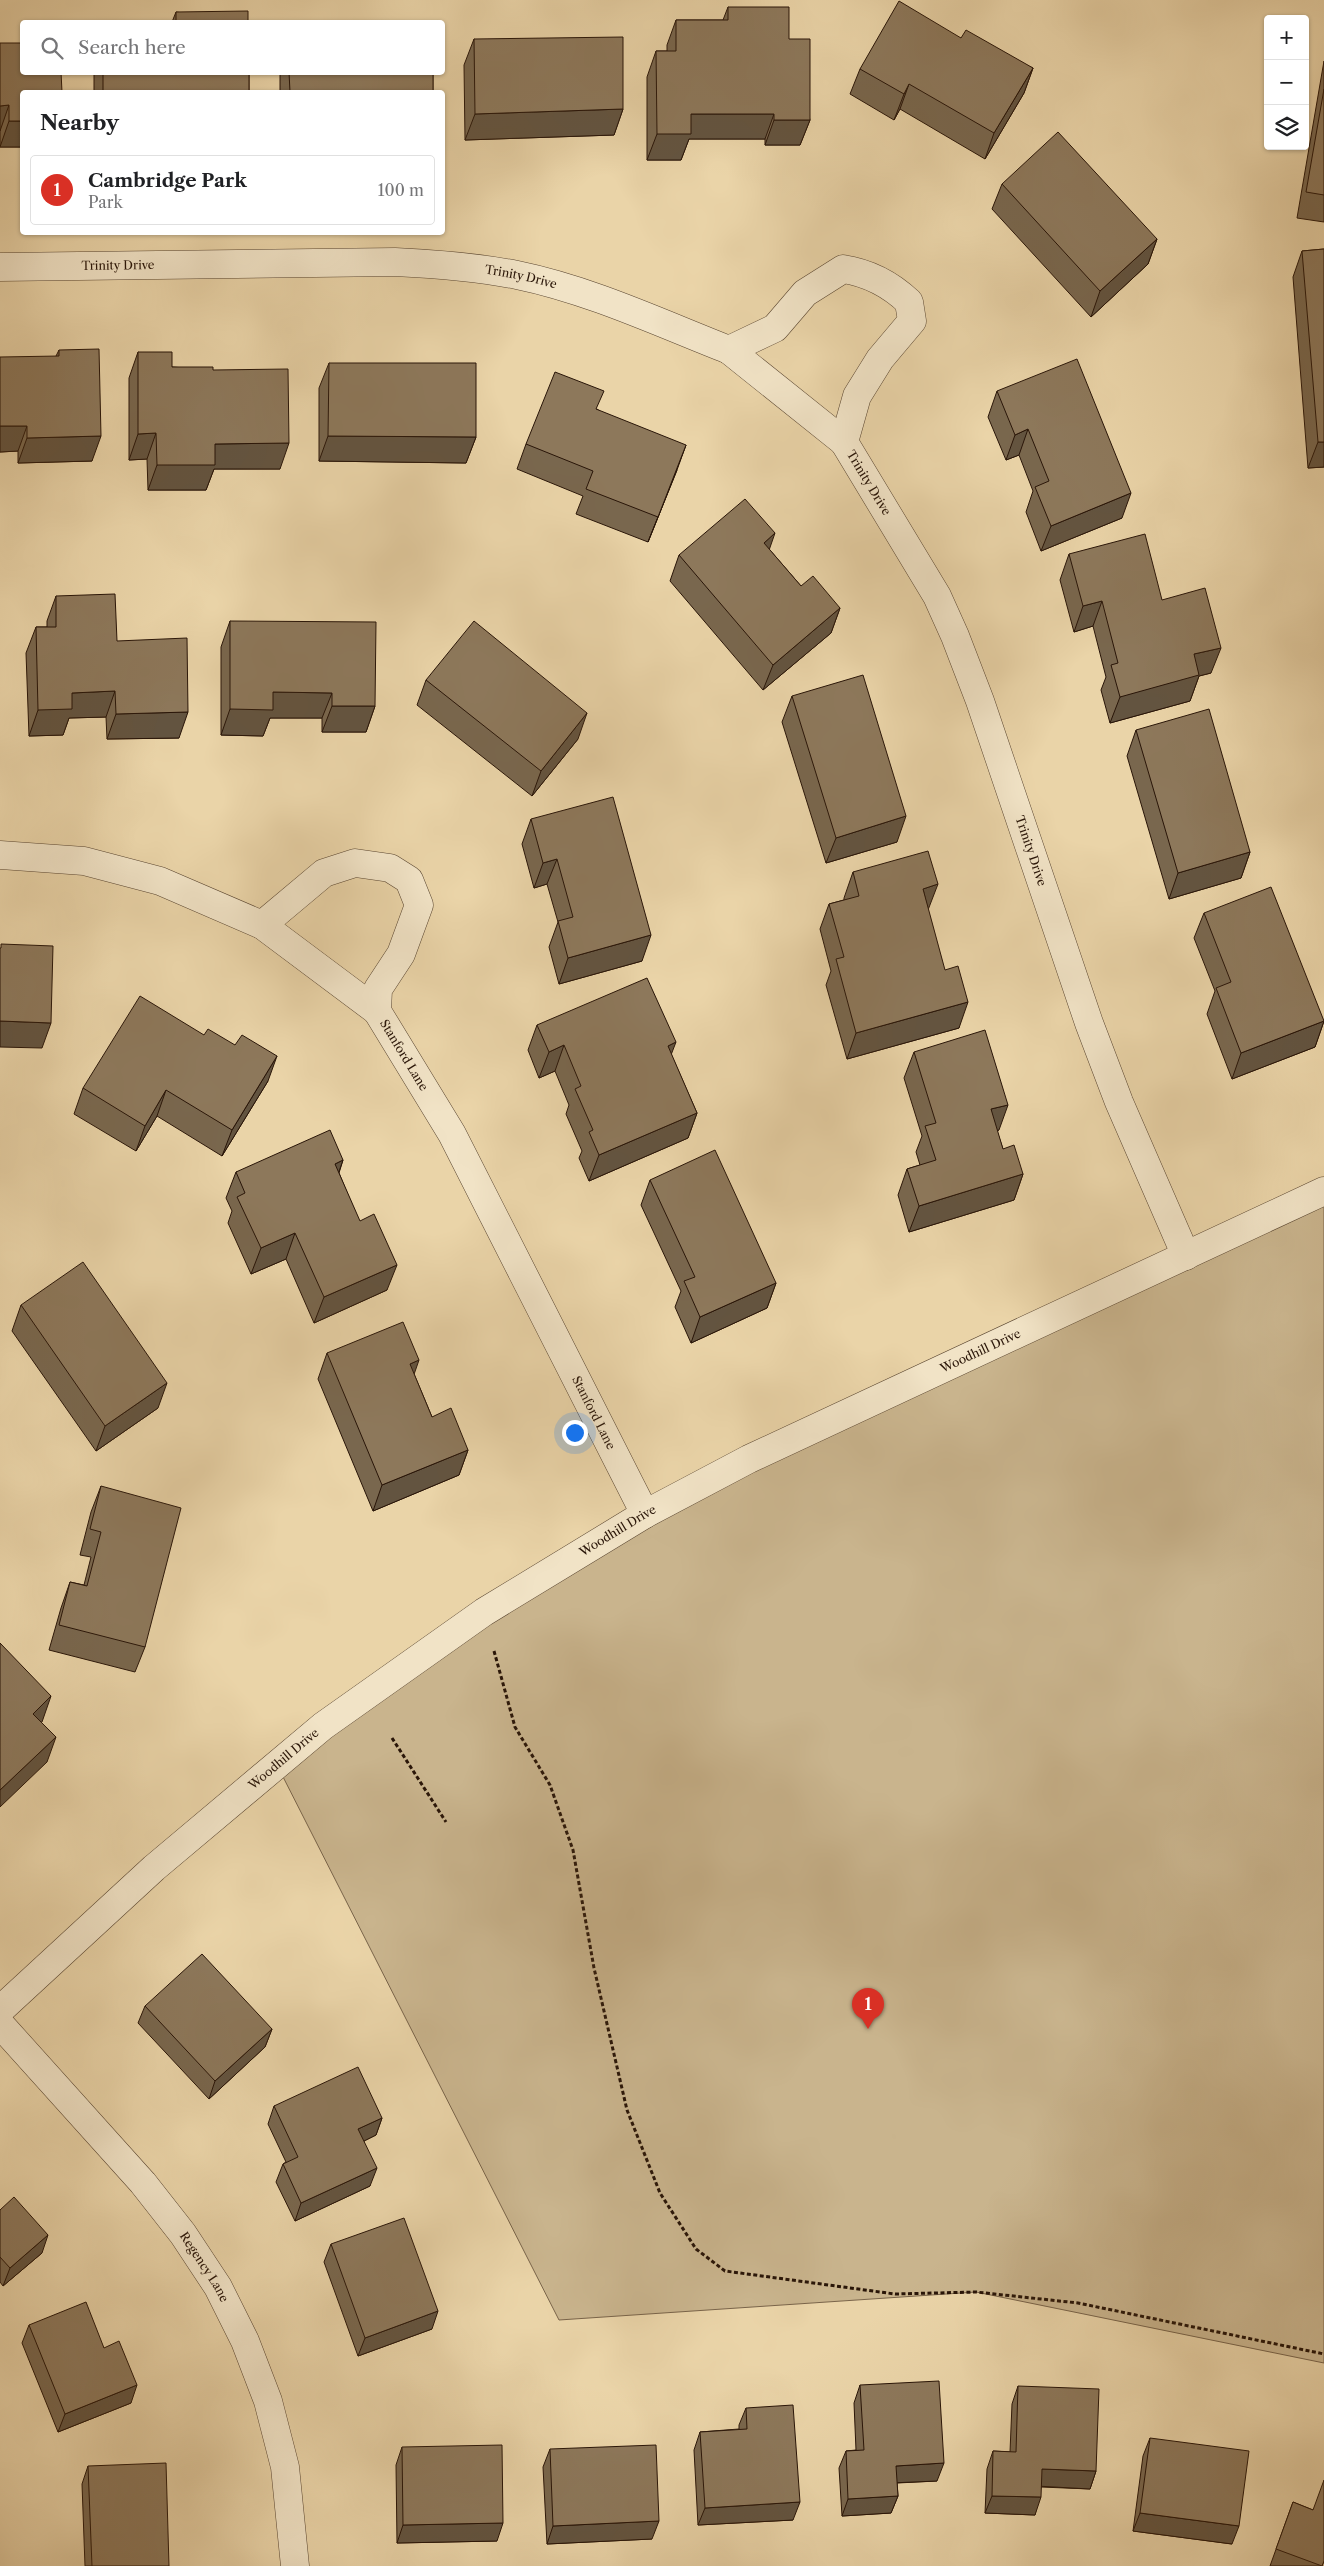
<!DOCTYPE html>
<meta charset="utf-8">
<style>
:root{--surface:#fff;--page:#f6f6f6;--text:#202124;--muted:#757577;--line:#e0e0e0;--accent:#d93025}
body{margin:0;font-family:"Libre Caslon Text",serif;background:var(--page);color:var(--text)}
.controls{position:absolute;right:15px;top:15px;display:grid;overflow:hidden;border-radius:5px;box-shadow:0 1px 4px #0004}
.controls button{width:45px;height:45px;display:grid;place-items:center;padding:0;border:0;border-bottom:1px solid var(--line);background:var(--surface);color:var(--text);font:25px sans-serif}
.you{position:absolute;left:574px;top:1432px;width:18px;height:18px;margin:-12px;border:4px solid #fff;border-radius:50%;background:#1a73e8;box-shadow:0 0 0 8px #1a73e833}
.badge{display:grid;place-items:center;width:32px;height:32px;border-radius:50%;background:var(--accent);color:#fff;font-size:16px;font-weight:700}
.pin{position:absolute;translate:-50% -41px;filter:drop-shadow(0 1px 2px #0008)}
.pin::after{content:'';position:absolute;top:26px;width:18px;height:15px;background:inherit;clip-path:polygon(0 0,100% 0,50% 100%)}
.list{margin:0;padding:0;list-style:none}
h2{display:flex;justify-content:space-between;align-items:center;height:65px;margin:0;padding:0 20px;font-size:21px}
h2 small{font-size:16px;font-weight:400;color:var(--muted)}
.list li{display:grid;grid-template-columns:32px 1fr auto;gap:15px;align-items:center;box-sizing:border-box;height:70px;margin:0 10px 10px;padding:0 10px;border:1px solid var(--line);border-radius:5px}
.list b{display:block;font-size:19px;white-space:nowrap}
.list p{margin:0;font-size:16px;white-space:nowrap;color:var(--muted)}
.list em{font-size:16px;font-style:normal;color:var(--muted)}
.icon{flex:none;width:28px;height:28px;fill:none;stroke:currentColor;stroke-width:2;stroke-linecap:round;stroke-linejoin:round}
.map{position:relative;flex:none;width:1324px;height:2566px;overflow:hidden}
.search{position:absolute;background:var(--surface);box-shadow:0 1px 4px #0004;left:20px;top:20px;width:425px;height:55px;display:flex;align-items:center;gap:12px;box-sizing:border-box;padding:0 18px;border-radius:5px;color:var(--muted);font-size:19px}
.panel{position:absolute;background:var(--surface);box-shadow:0 1px 4px #0004;left:20px;top:90px;width:425px;height:145px;border-radius:5px}
.map>svg:first-child{display:block}
</style>
<div class="map">
<svg width="1324" height="2566" viewBox="0 0 1324 2566">
<rect width="100%" height="100%" fill="#ead4a8"/>
<filter id="stains"><feTurbulence type="fractalNoise" baseFrequency=".004" numOctaves="4"/><feColorMatrix values="0 0 0 0 .2 0 0 0 0 .09 0 0 0 0 .02 0 0 0 .5 -.17"/></filter>
<radialGradient id="worn" r=".72"><stop offset=".6" stop-color="#630" stop-opacity="0"/><stop offset="1" stop-color="#630" stop-opacity=".3"/></radialGradient>
<path fill="#c9b48d" stroke="#79644a" d="M1324 1192V2363L976 2292 559 2320 277 1765 645 1514Z"/>
<g fill="none" stroke-linecap="round" stroke-linejoin="round">
<g stroke="#594530" stroke-width="29">
<g id="minor">
<path id="s1" d="M0 267 395 262C436 264 477 267 517 275 590 290 660 323 729 350L775 328 805 293 843 269C869 273 890 284 909 302L912 321 880 359 857 396 844 442 937 596 955 636 980 701 1089 1023 1119 1102 1186 1256"/>
<path d="M729 350 844 442"/>
<path id="s2" d="M0 855 84 861 160 881 262 925 324 873 355 863 390 868 409 880 419 905 401 954 378 989 377 1011 452 1134 645 1514"/>
<path d="M262 925 377 1011"/>
<path id="s3" d="M0 2010 154 1868 323 1726 484 1612 645 1514 749 1459 1324 1191"/>
<path id="s4" d="M0 2024 143 2183 183 2234 218 2287 245 2341 268 2401 285 2467 295 2566"/>
</g>
</g>
<path stroke="#291508" stroke-width="3" stroke-dasharray="4 2.5" stroke-linecap="butt" d="M494 1651 515 1727 550 1785 573 1850 594 1968 627 2110 660 2193 696 2249 725 2271 895 2294 976 2292 1078 2303 1324 2354
M392 1738 446 1822"/>
<use href="#minor" stroke="#f1e3c6" stroke-width="28"/>
</g>
<path fill="#79674e" stroke="#291508" d="M728 7 789 39 810 120 800 145H765V139H689L681 160H647V77L656 51H667V45L676 20H723Z
M176 12 248 22H172Z
M961 38 1033 68 1024 93 985 159 900 109 894 120 850 94 860 69Z
M474 39 623 109 614 135 465 140 464 65Z
M0 43 22 92V147H0Z
M1324 61V222L1297 218Z
M94 72H249V92H94Z
M280 72H433V92H280Z
M1002 184 1157 239 1148 264 1091 317 992 209Z
M1324 249V467L1308 468 1293 277 1302 251Z
M59 350 92 461 18 463V451L0 452 56 356Z
M138 352 172 367 213 370 280 469H214L206 490H148L147 459 129 460V378Z
M329 363 476 437 466 463 319 461V388Z
M997 391 1122 518 1041 551 1026 512 1033 491 1019 455 1006 460 988 417Z
M597 409 677 470 648 542 576 514 583 496 517 469 526 444Z
M769 549 801 586 840 608 831 633 763 690 670 581 679 555Z
M1069 554 1162 600 1211 673 1199 676 1190 701 1110 723 1101 690 1106 677 1093 626 1074 632 1060 580Z
M56 596 117 641 179 738 107 739 106 717 69 718 63 735 29 736 26 653 36 627H47V621Z
M230 621 375 706 366 732H322V718H270L263 736 221 735V647Z
M426 680 578 739 532 796 417 705Z
M792 696 897 842 826 863 782 722Z
M1136 730 1250 852 1241 878 1169 899 1127 756Z
M531 819 642 961 559 984 549 947 558 922 547 884 534 888 522 844Z
M853 872 928 910 959 1028 847 1059 826 985 831 971 820 929 829 904 844 900V898Z
M1204 913 1324 1021 1315 1047 1232 1079 1207 1014 1215 991 1194 938Z
M537 1025 671 1054 697 1113 688 1138 589 1181 579 1158 582 1151 566 1114 569 1105 555 1071 539 1078 528 1050Z
M914 1052 999 1130 997 1131 1003 1149 1023 1174 1014 1200 909 1232 898 1195 907 1169 920 1165 916 1152 922 1136 904 1078Z
M268 1081 222 1156 157 1116 136 1151 74 1114 83 1088Z
M343 1160 339 1173 387 1290 314 1323 286 1259 251 1274 228 1223 232 1211 226 1198 236 1172Z
M650 1180 776 1283 767 1308 691 1343 675 1307 681 1291 641 1205Z
M21 1305 158 1408 96 1451 12 1331Z
M327 1353 414 1374 432 1417 468 1450 459 1475 373 1511 318 1379Z
M101 1486 145 1647 135 1672 49 1650 61 1608 70 1582 84 1585 91 1557 80 1555 91 1512Z
M145 2006 272 2029 265 2047 209 2099 138 2023Z
M274 2106 382 2118 376 2135 364 2141 370 2186 295 2221 276 2182 283 2164 286 2162 268 2124Z
M0 2210 42 2253 3 2286 0 2282Z
M331 2244 432 2329 358 2356 324 2262Z
M29 2325 104 2348 131 2403 58 2432 22 2343Z
M860 2385 937 2481 897 2483 898 2496 891 2513 842 2516 839 2468 846 2451 856 2450 854 2403Z
M1018 2386 1096 2471 1090 2489 1041 2487 1035 2515 985 2513 987 2469 993 2451 1010 2452 1012 2404Z
M746 2408 793 2520 698 2525 694 2450 700 2432 739 2429V2425Z
M1150 2438 1232 2544 1133 2531 1143 2456Z
M402 2447 497 2541 397 2543 396 2465Z
M550 2449 652 2539 547 2544 543 2467Z
M88 2466 169 2566H85L82 2484Z
M1293 2502 1313 2510 1324 2561 1322 2566H1270Z"/>
<path fill="#635440" stroke="#291508" d="M1033 68 1024 93 985 159 994 133Z
M909 84 900 109 894 120 904 94Z
M9 105 0 131V106Z
M623 109 614 135 465 140 475 114Z
M691 114H774L765 139H689L681 160H647L657 134Z
M774 120H810L800 145H765Z
M9 121H22V147H0Z
M1157 239 1148 264 1091 317 1100 291Z
M0 426H27L18 451 0 452Z
M1028 429 1019 455 1006 460 1015 435Z
M156 433 147 459 129 460 138 434Z
M101 436 92 461 18 463 27 438Z
M328 436 476 437 466 463 319 461Z
M1318 442H1324V467L1308 468Z
M289 443 280 469H214L206 490H148L157 465 215 444Z
M686 445 677 470 648 542 658 517Z
M1131 493 1122 518 1041 551 1051 526Z
M775 533 766 559 764 543Z
M1102 601 1093 626 1074 632 1083 606Z
M840 608 831 633 763 690 773 665Z
M1221 648 1211 673 1199 676 1190 701 1110 723 1120 697 1194 654Z
M115 691 106 717 69 718 63 735 29 736 38 710 72 693Z
M273 692 332 693 322 718H270L263 736 221 735 230 709Z
M332 706H375L366 732H322Z
M188 712 179 738 107 739 116 714Z
M587 713 578 739 532 796 541 771Z
M906 816 897 842 826 863 836 838Z
M1250 852 1241 878 1169 899 1178 873Z
M557 859 547 884 534 888 543 863Z
M938 884 928 910 923 889Z
M651 935 642 961 559 984 568 958Z
M968 1002 959 1028 847 1059 856 1033Z
M0 1021 51 1023 42 1048 0 1047Z
M1324 1021 1315 1047 1232 1079 1241 1053Z
M676 1042 666 1068 668 1046Z
M564 1045 555 1071 539 1078 549 1052Z
M277 1056 268 1081 222 1156 232 1130Z
M166 1090 157 1116 136 1151 145 1126Z
M1008 1105 999 1130 982 1135 991 1109Z
M697 1113 688 1138 589 1181 599 1155Z
M343 1160 334 1186 335 1164Z
M1023 1174 1014 1200 909 1232 919 1206Z
M295 1233 286 1259 251 1274 261 1248Z
M397 1265 387 1290 314 1323 324 1297Z
M776 1283 767 1308 691 1343 700 1317Z
M419 1360 410 1386V1364Z
M167 1383 158 1408 96 1451 105 1426Z
M468 1450 459 1475 373 1511 382 1485Z
M51 1696 42 1722 24 1739 33 1714Z
M56 1737 47 1762 0 1807V1790Z
M272 2029 265 2047 209 2099 215 2081Z
M382 2118 376 2135 352 2147 358 2129Z
M377 2168 370 2186 295 2221 301 2203Z
M48 2235 42 2253 3 2286 10 2268Z
M438 2311 432 2329 358 2356 365 2338Z
M137 2385 131 2403 58 2432 65 2414Z
M944 2463 937 2481 890 2483 896 2466Z
M1042 2469 1096 2471 1090 2489 1036 2486Z
M898 2496 891 2513 842 2516 848 2499Z
M992 2496 1041 2497 1035 2515 985 2513Z
M800 2502 793 2520 698 2525 705 2508Z
M1140 2513 1239 2526 1232 2544 1133 2531Z
M659 2521 652 2539 547 2544 553 2526Z
M503 2523 497 2541 397 2543 403 2525Z"/>
<path fill="#8d785b" stroke="#291508" d="M899 1 961 38 966 30 1033 68 994 133 909 84 904 94 860 69Z
M728 7H789V39H810V120H774V114H691V134H657L656 51H676V20H728Z
M248 11V22H176V12Z
M623 37V109L475 114 474 39Z
M0 43H22V72H61L62 92H22V121H9V105L0 106Z
M103 72H249V92H103Z
M289 72H433V92H290Z
M1324 89V195L1306 192Z
M1058 132 1157 239 1100 291 1002 184Z
M1324 249V442H1318L1302 251Z
M99 349 101 436 27 438V426H0V357L59 356V350Z
M138 352H172V367H213V370L288 369 289 443 215 444V465H157L156 433 138 434Z
M1077 359 1131 493 1051 526 1035 487 1049 481 1028 429 1015 435 997 391Z
M329 363H476V437L328 436Z
M555 372 604 391 596 409 686 445 658 517 586 489 593 471 526 444Z
M745 499 775 533 764 543 801 586 813 576 840 608 773 665 679 555Z
M1145 534 1162 600 1205 588 1221 648 1194 654 1199 675 1120 697 1111 665 1118 663 1102 601 1083 606 1069 554Z
M115 594 117 641 187 638 188 712 116 714 115 691 72 693V709L38 710 36 627H56V596Z
M230 621 376 622 375 706H332V693L273 692V710L230 709Z
M474 621 587 713 541 771 426 680Z
M863 675 906 816 836 838 792 696Z
M1209 709 1250 852 1178 873 1136 730Z
M613 797 651 935 568 958 558 921 573 917 557 859 543 863 531 819Z
M928 851 938 884 923 889 945 970 958 966 968 1002 856 1033 836 959 844 957 829 904 859 896 853 872Z
M1271 887 1324 1021 1241 1053 1216 988 1231 982 1204 913Z
M1 944 53 946 51 1023 0 1021V948H1Z
M647 978 676 1042 668 1046 697 1113 599 1155 589 1132 593 1130 575 1089 581 1086 564 1045 549 1052 537 1025Z
M140 996 204 1035 208 1029 235 1045 242 1035 277 1056 232 1130 166 1090 145 1126 83 1088Z
M985 1030 1008 1105 991 1109 1003 1149 1014 1145 1023 1174 919 1206 907 1169 936 1160 925 1126 936 1123 914 1052Z
M330 1130 343 1160 335 1164 360 1221 374 1214 397 1265 324 1297 295 1233 261 1248 237 1197 245 1193 236 1172Z
M715 1150 776 1283 700 1317 684 1281 695 1277 650 1180Z
M83 1262 167 1383 105 1426 21 1305Z
M403 1322 419 1360 410 1364 432 1417 451 1408 468 1450 382 1485 327 1353Z
M101 1486 181 1508 145 1647 59 1625 70 1582 87 1586 101 1532 90 1529Z
M0 1643 51 1696 33 1714 56 1737 0 1790Z
M202 1954 272 2029 215 2081 145 2006Z
M358 2067 382 2118 358 2129 377 2168 301 2203 283 2164 298 2157 274 2106Z
M14 2197 48 2235 10 2268 0 2257V2210Z
M404 2218 438 2311 365 2338 331 2244Z
M86 2302 104 2348 119 2341 137 2385 65 2414 29 2325Z
M939 2381 944 2463 896 2466 898 2496 848 2499 846 2451 864 2450 860 2385Z
M1018 2386 1099 2389 1096 2471 1042 2469 1041 2497 992 2496 993 2451 1016 2452Z
M793 2405 800 2502 705 2508 700 2432 747 2429 746 2408Z
M1150 2438 1249 2451 1239 2526 1140 2513Z
M502 2445 503 2523 403 2525 402 2447Z
M656 2445 659 2521 553 2526 550 2449Z
M166 2463 169 2566H92L88 2466Z
M1324 2480V2561L1322 2566 1276 2549 1293 2502 1313 2510Z"/>
<g text-anchor="middle" stroke-width="4" stroke-linejoin="round" paint-order="stroke">
<g font-size="12" fill="#291508" stroke="#f1e3c6">
<text dy="4" stroke="none"><textPath href="#s1" startOffset="118">Trinity Drive</textPath></text>
<text dy="4" stroke="none"><textPath href="#s1" startOffset="522">Trinity Drive</textPath></text>
<text dy="4" stroke="none"><textPath href="#s1" startOffset="1168">Trinity Drive</textPath></text>
<text dy="4" stroke="none"><textPath href="#s1" startOffset="1572">Trinity Drive</textPath></text>
<text dy="4" stroke="none"><textPath href="#s2" startOffset="640">Stanford Lane</textPath></text>
<text dy="4" stroke="none"><textPath href="#s3" startOffset="1189">Woodhill Drive</textPath></text>
<text dy="4" stroke="none"><textPath href="#s2" startOffset="1045">Stanford Lane</textPath></text>
<text dy="4" stroke="none"><textPath href="#s3" startOffset="784">Woodhill Drive</textPath></text>
<text dy="4" stroke="none"><textPath href="#s3" startOffset="379">Woodhill Drive</textPath></text>
<text dy="4" stroke="none"><textPath href="#s4" startOffset="318">Regency Lane</textPath></text>
</g>
</g>
<rect width="100%" height="100%" filter="url(#stains)"/>
<rect width="100%" height="100%" fill="url(#worn)"/>
</svg>
<div class="controls">
<button>+</button>
<button>−</button>
<button><svg class="icon" aria-label="layers" viewBox="0 0 24 24"><path d="M12 4l9 5-9 5-9-5zM3 14l9 5 9-5"/></svg></button>
</div>
<div class="you"></div>
<div class="pin badge" style="left:868px;top:2029px">1</div>
<div class="search"><svg class="icon" aria-label="search" viewBox="0 0 24 24"><circle cx="10" cy="10" r="6"/><path d="M15 15l6 6"/></svg>Search here</div>
<section class="panel">
<h2>Nearby<small></small></h2>
<ul class="list">
<li><span class="badge">1</span><div><b>Cambridge Park</b><p>Park</p></div><em>100 m</em></li>
</ul>
</section>
</div>
